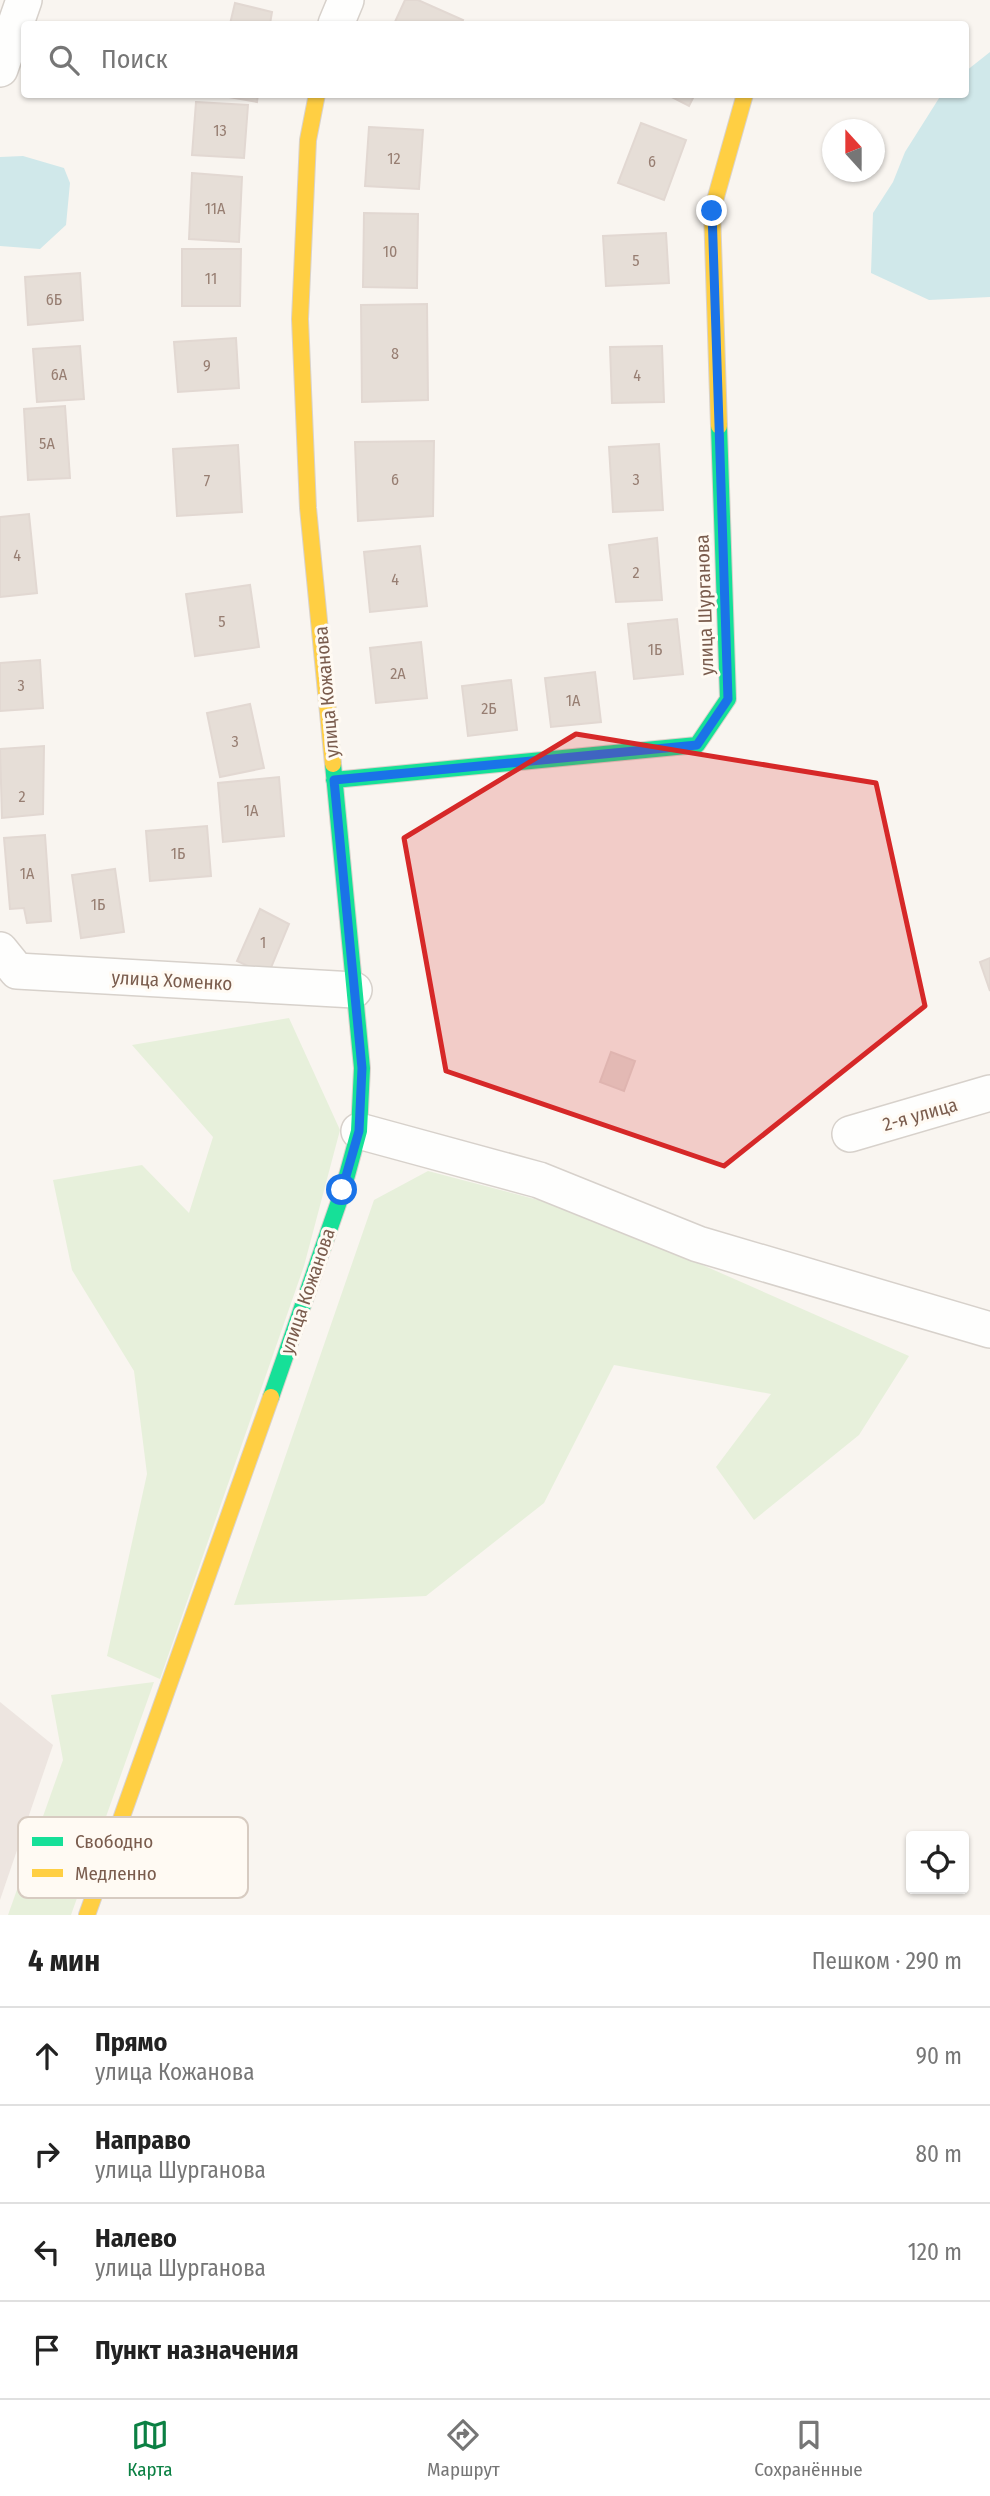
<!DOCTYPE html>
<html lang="ru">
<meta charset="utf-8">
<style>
:root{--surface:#fff;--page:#f2f2f2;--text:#222;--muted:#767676;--line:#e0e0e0;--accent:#0b8043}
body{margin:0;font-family:"Fira Sans Condensed",sans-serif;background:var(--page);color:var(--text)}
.controls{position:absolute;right:21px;bottom:21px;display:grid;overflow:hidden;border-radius:7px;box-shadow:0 2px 5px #0004}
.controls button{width:63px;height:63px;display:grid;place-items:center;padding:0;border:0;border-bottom:2px solid var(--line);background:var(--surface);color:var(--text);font:35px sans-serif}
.compass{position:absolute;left:822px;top:119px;width:63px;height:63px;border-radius:50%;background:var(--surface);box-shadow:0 2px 5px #0004;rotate:339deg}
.stop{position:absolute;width:21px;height:21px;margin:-16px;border:5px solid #1a73e8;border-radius:50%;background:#fff}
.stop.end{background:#1a73e8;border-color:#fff;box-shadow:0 2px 7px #0008}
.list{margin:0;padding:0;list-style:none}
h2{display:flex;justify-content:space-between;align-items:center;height:91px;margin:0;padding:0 28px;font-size:30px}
h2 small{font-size:23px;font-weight:400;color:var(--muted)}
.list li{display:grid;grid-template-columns:46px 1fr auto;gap:21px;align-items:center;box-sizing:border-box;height:98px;padding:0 28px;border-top:2px solid var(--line)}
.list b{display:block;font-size:26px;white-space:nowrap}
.list p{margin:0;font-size:23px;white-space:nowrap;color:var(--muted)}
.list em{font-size:23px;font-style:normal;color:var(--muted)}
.icon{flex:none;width:38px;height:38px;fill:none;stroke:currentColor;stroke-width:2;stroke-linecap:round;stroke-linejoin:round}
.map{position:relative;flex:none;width:990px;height:1915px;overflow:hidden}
.search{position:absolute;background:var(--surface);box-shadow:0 2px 5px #0004;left:21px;right:21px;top:21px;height:77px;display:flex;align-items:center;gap:18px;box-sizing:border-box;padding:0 24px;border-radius:7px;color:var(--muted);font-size:26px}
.sheet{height:483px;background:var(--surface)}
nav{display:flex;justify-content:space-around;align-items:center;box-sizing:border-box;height:98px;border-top:2px solid var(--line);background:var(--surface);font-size:19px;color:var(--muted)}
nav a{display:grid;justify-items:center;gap:4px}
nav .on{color:var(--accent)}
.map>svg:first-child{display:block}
</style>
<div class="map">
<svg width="990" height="1915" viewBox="0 0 990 1915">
<rect width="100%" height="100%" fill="#f9f5f0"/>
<path fill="#ede5e0" d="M0 1702 53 1745 0 1900Z"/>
<path fill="#e7f0db" d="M289 1018 340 1130 304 1266 160 1679 107 1656 147 1474 134 1371 72 1270 53 1180 142 1165 189 1213 213 1137 132 1045Z
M428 1171 580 1211 909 1356 859 1435 754 1520 716 1467 771 1394 614 1365 544 1503 426 1596 234 1605 374 1200Z
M154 1682 71 1915H8L63 1760 51 1695Z"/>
<path fill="#d0e8ea" d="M990 52V297L929 300 871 273 873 213 893 182 905 152 941 95 965 94 966 71Z
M23 156 64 168 70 183 66 225 40 249 0 246V157Z"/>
<path fill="#e6ded7" stroke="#e2d8d2" stroke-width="2" d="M405 0H418L463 20 461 24H394Z
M235 3 272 12 270 24H230Z
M212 94H258L257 102Z
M666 94H695L689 106Z
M196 102 248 105 244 158 192 155Z
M641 123 686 140 664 200 618 183Z
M369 127 423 130 419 189 365 186Z
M192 173 242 177 239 242 189 239Z
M364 213 418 214 417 288 363 287Z
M666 233 669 283 606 286 603 236Z
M182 249H241L240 306H182Z
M80 273 83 320 28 325 25 277Z
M427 304 428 400 362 402 361 305Z
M236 338 239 388 178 392 174 342Z
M80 346 84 399 37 402 33 349Z
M662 346 664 402 612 403 610 347Z
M65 406 70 478 28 480 24 409Z
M434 441 433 516 358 521 355 442Z
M659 444 663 510 613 512 609 447Z
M238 445 242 512 177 516 173 449Z
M29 514 37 593 0 597V517Z
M657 538 662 600 616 602 609 545Z
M420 546 427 606 370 612 364 552Z
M250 585 259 647 195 656 186 594Z
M677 619 683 674 634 679 628 624Z
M421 642 427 698 376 703 370 648Z
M40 660 43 708 0 711V663Z
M595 672 601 722 551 727 545 678Z
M511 680 517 730 468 736 462 686Z
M250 704 264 768 220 777 207 713Z
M44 746 43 814 2 818 0 749Z
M279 777 284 836 223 842 218 783Z
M207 826 211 876 150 881 146 831Z
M45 835 51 921 27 923 24 908 10 909 4 838Z
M115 869 124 932 81 938 72 875Z
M260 909 289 924 268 975 237 961Z
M990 958V991L980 962Z
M611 1052 635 1061 624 1091 600 1082Z"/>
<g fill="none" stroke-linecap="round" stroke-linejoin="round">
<g stroke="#d7d1cb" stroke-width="38">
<path id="street" d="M336 24 346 0
M0 69 24 0
M0 950 17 971 354 990
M359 1131 539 1180 698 1244 990 1330
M850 1134 990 1093"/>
</g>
<g stroke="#d9d2cb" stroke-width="18">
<path id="fast" d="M334 780 697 745 728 699 719 426
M271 1397 343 1190 359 1131 362 1068 333 764"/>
</g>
<g stroke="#d9d2cb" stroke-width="18">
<path id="slow" d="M317 94 308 140 300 319 308 508 333 764
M719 426 712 211 745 94
M87 1915 271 1397"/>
</g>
<use href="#street" stroke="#fefefd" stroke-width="35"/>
<use href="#fast" stroke="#16e098" stroke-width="16"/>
<use href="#slow" stroke="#ffcf43" stroke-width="16"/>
</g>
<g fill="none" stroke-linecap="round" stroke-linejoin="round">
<path stroke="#1a73e8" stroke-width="9" d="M342 1190 359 1131 362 1068 334 780 697 745 728 699 712 211"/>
</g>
<path fill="#d62828" fill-opacity="0.2" stroke="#d62828" stroke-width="5" stroke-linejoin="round" d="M576 734 876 783 925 1006 724 1166 446 1071 404 838Z"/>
<g text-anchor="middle" stroke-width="6" stroke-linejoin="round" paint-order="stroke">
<g font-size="16" fill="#977e72">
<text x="220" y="136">13</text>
<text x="394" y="164">12</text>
<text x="652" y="167">6</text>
<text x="215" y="214">11А</text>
<text x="390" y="257">10</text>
<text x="636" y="266">5</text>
<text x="211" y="284">11</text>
<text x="54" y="305">6Б</text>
<text x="395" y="359">8</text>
<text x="207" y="371">9</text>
<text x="59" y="380">6А</text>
<text x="637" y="381">4</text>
<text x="47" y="449">5А</text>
<text x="395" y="485">6</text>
<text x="636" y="485">3</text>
<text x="207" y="486">7</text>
<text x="17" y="561">4</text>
<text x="636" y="578">2</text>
<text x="395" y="585">4</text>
<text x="222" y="627">5</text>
<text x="655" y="655">1Б</text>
<text x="398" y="679">2А</text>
<text x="21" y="691">3</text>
<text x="573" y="706">1А</text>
<text x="489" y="714">2Б</text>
<text x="235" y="747">3</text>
<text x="22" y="802">2</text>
<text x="251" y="816">1А</text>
<text x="178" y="859">1Б</text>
<text x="27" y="879">1А</text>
<text x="98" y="910">1Б</text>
<text x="263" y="948">1</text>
</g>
<g font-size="19" fill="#7a5c4d" stroke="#fffaf3">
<text transform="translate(704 605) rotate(-92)" y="7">улица Шурганова</text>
<text transform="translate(326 692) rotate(-95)" y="7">улица Кожанова</text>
<text transform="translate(172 980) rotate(3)" y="7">улица Хоменко</text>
<text transform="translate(920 1114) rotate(-16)" y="7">2-я улица</text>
<text transform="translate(307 1291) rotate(-71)" y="7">улица Кожанова</text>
</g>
</g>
<rect x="18" y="1817" width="230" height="81" rx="10" fill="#fffaf3" stroke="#d7cbc1" stroke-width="2"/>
<rect x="32" y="1837" width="31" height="9" fill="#16e098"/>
<rect x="32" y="1869" width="31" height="8" fill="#ffcf43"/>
<g font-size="19" fill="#7a5c4d">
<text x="75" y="1848">Свободно</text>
<text x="75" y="1880">Медленно</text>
</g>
</svg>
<div class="controls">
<button><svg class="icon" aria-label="locate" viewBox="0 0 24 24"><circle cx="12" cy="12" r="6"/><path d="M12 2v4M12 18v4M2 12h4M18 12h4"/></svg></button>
</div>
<svg class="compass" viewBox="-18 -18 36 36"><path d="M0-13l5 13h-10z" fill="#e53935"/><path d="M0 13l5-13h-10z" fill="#767676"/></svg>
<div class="stop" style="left:342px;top:1190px"></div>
<div class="stop end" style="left:712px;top:211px"></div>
<div class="search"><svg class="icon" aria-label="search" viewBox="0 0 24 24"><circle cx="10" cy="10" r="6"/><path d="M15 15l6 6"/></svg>Поиск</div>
</div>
<section class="sheet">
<h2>4 мин<small>Пешком · 290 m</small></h2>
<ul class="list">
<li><svg class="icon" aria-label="ahead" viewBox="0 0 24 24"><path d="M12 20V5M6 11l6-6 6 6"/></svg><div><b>Прямо</b><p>улица Кожанова</p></div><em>90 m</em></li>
<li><svg class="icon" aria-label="right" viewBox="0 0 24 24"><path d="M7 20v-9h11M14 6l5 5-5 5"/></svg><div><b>Направо</b><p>улица Шурганова</p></div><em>80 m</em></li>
<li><svg class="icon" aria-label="left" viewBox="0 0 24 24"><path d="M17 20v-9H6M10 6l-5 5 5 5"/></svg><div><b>Налево</b><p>улица Шурганова</p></div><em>120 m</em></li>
<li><svg class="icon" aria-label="arrive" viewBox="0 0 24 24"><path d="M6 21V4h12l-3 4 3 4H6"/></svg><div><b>Пункт назначения</b></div></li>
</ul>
</section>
<nav>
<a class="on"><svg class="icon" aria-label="map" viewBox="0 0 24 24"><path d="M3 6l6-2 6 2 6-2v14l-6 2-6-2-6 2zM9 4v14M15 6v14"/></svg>Карта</a>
<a><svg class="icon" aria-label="directions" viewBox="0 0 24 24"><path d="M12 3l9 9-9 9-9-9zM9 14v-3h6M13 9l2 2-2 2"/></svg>Маршрут</a>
<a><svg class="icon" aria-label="saved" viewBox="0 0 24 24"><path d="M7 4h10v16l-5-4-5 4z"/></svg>Сохранённые</a>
</nav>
